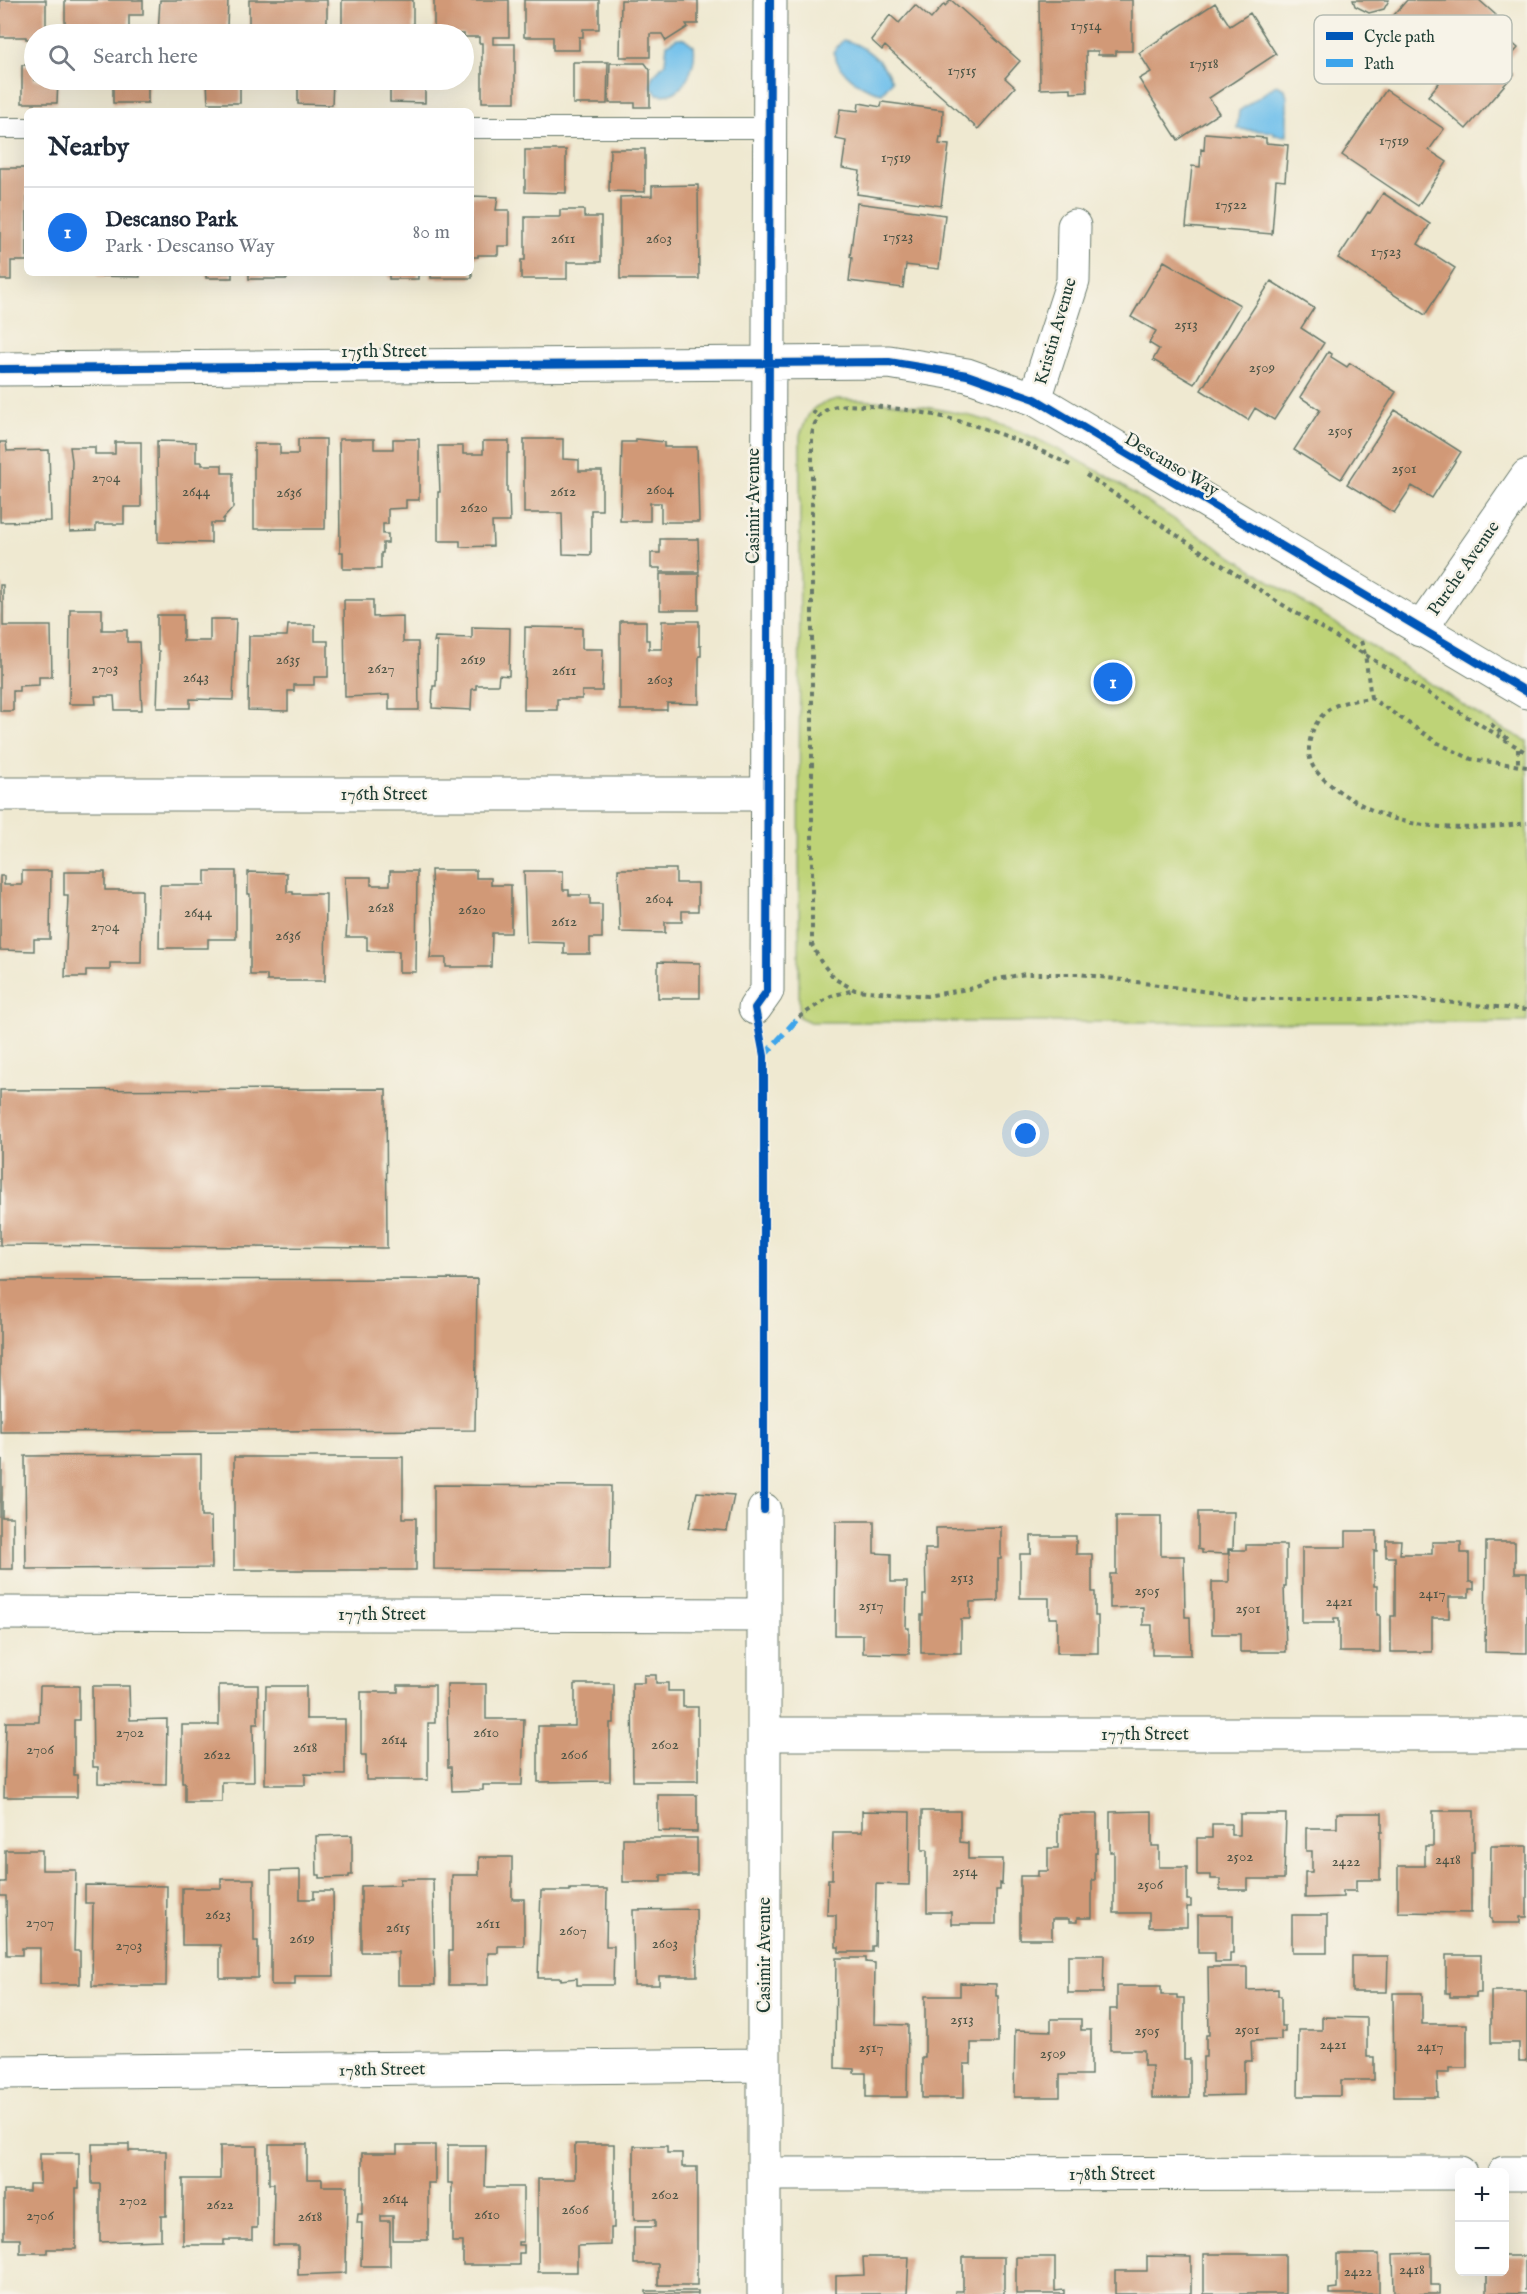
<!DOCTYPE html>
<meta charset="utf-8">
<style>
:root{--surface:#fff;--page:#f6f6f7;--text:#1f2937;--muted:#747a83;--line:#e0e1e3;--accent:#1a73e8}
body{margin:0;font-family:"IM FELL English",serif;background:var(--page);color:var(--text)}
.controls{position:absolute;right:18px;bottom:18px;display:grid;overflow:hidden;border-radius:9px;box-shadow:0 6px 24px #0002}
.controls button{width:54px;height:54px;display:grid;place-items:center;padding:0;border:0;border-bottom:2px solid var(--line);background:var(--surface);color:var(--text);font:30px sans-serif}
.you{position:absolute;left:1026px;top:1134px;width:21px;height:21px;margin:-15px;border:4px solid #fff;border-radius:50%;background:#1a73e8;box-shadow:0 0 0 9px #1a73e833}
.badge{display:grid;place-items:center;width:39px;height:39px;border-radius:50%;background:var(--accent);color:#fff;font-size:20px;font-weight:700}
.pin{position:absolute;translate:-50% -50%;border:3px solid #fff;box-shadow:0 2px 6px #0006}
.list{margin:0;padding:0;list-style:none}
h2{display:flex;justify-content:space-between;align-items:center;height:78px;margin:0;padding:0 24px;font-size:26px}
h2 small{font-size:20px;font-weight:400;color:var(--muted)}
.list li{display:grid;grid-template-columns:39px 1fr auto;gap:18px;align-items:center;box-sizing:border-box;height:90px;padding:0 24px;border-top:2px solid var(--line)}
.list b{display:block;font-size:22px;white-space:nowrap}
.list p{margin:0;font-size:20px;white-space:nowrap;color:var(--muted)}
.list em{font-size:20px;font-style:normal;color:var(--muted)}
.icon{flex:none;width:33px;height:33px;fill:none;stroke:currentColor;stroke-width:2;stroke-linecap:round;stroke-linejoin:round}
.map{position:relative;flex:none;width:1527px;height:2294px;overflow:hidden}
.search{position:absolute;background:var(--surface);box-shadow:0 6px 24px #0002;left:24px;top:24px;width:450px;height:66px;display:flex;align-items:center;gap:15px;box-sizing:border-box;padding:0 21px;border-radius:33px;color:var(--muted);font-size:22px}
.panel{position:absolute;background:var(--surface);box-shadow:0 6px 24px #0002;left:24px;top:108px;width:450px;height:168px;border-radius:9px}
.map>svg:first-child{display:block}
</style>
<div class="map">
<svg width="1527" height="2294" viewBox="0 0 1527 2294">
<rect width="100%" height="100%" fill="#f7f3e8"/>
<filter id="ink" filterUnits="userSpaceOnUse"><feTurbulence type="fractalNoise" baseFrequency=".0167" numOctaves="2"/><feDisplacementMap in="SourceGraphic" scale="12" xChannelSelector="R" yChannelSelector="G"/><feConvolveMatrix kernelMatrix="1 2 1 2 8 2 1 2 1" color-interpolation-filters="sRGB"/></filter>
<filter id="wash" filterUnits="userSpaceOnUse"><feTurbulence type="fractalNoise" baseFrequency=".008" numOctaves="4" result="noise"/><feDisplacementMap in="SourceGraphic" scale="24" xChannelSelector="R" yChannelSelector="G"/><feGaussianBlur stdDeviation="1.35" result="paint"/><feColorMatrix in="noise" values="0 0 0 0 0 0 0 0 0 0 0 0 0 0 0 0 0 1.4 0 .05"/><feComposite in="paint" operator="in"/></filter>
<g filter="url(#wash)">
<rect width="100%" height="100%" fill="#efe9d1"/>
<path fill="#bed377" stroke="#6e8856" stroke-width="1.5" d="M838 399C897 401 954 408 1010 428 1043 440 1074 458 1105 475L1491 723 1527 741V1022H810L799 1017 800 435C809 409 812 405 838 399Z"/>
<path fill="#70c0eb" stroke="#487e90" stroke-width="1.5" d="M677 38H684L694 46C697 67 683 100 657 94L651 87 652 77 665 63 667 44Z
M843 40C864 44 884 62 892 81L882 93C861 89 839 73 833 52Z
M1276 85 1285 89 1287 97V136L1274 135V132L1237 129 1239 111Z"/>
<g id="blocks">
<path fill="#d19977" d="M0 0H46V34H34V39H26V37H0Z
M65 0H143V15H129V34H65Z
M160 0H228L227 27H230V34H158Z
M249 0H327V34H249Z
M342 0H413V34H342Z
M434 0H509V37H493V44H515V102H482V43H479V37H464V34H434Z
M524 0H599V29H583V37H579V50H553V37H524Z
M621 0H698V24H686L688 27 666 41 662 34H650V57H620Z
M951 0 1020 61 1005 78 1015 87 978 129 885 46 882 50 871 40 890 15 899 23 915 5 931 19 944 4 945 6Z
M1039 0H1132V51H1116V55H1098V51H1086L1087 92 1071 93V88L1040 89Z
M1353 0H1389L1384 9 1369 13 1355 6Z
M1407 0H1479L1496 15 1489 23 1518 48 1503 65 1514 74 1466 129 1428 96 1439 83 1380 31Z
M1215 3 1230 26 1250 13 1276 54 1209 98 1219 113 1178 140 1139 79 1151 72 1139 53Z
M573 62H608L607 104H573Z
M610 63H645L650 70V107H635V103H609Z
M22 65H34V80H58L57 103H22Z
M113 80H148V103H113Z
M207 80H240V103H208Z
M298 80H333L332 105 298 104Z
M342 80H368V86H342Z
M390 80H425V103L390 102Z
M1386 90 1444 129 1429 150 1447 162 1418 206 1342 155Z
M882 102 943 110 942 138 940 137 939 144 949 145 941 206 857 194 860 171 842 168 846 141 836 139 840 109 858 111 859 103 881 107Z
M1205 133 1266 138V143L1288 145 1285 181 1276 180 1272 234 1186 227 1192 166 1200 167 1201 149 1204 150Z
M610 149H645V192L609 191Z
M525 150H566V193L525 192Z
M0 168H27V261H11V280H0Z
M698 185 699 279H620V197L652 196V186Z
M1383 193 1430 224 1418 244 1455 268 1425 315 1338 258 1368 212 1370 213Z
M472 196 498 197 496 210H509V246H498V255H478V257H471Z
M857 203 945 215 939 269 906 265 903 288 849 281 852 258 850 257Z
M560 210H584V217H601V262H567V279H521V260H525V217H560Z
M1164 261 1240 305 1194 384 1153 360 1159 349 1149 343 1156 331 1131 317Z
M98 273H140V277L98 276Z
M206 273H232V278H206Z
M249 273H287V279H249Z
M389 273H418V279H389Z
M431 273H472V278H431Z
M1271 281 1314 308 1301 328 1324 343 1274 420 1255 408 1248 420 1201 390Z
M1328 352 1332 354 1331 357 1347 367 1350 363 1396 392 1341 479 1294 450 1320 410 1300 397Z
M1395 410 1461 452 1432 498 1412 486 1394 513 1347 484Z
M298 439H326L325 529H254V444H280V454H298Z
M339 439H374V449H393V439H419V500H406V508L388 509V524H383V534H388V543H383V553H381V569H343V552H340Z
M524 439H563V459L579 460V471H602V510H591V555L563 554 562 513H524Z
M636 439 664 442V447H697L699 522H661V503H650V521H620L622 442H636Z
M157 441 196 442V462H202V465H222V473H233V508L223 519V523H211V543L158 542Z
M483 441H509V453H507V492H509L510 522H492L493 546 460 547V541H438V492H440L438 446H463V454H483Z
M0 442H6L7 451 49 450 51 521 0 522Z
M115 442H141V507H124V524H96V531L70 532 72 461 70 447H95V454H115Z
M660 539H698L699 572H660V568H651V553H660Z
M660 574H699V610H660Z
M0 585H3V626H51L52 677H39V685L19 686V691H13V711H0Z
M344 600H373V617L403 616V642H418L419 710H389V695L345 697Z
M70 609H102V630H127V642H139L142 710H115L114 696H95L96 704H69Z
M157 615H183V641H210V619H236L233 700 190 699V708H157L159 651H157Z
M620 621H646V640H649V649H662V621H699V646H701V656H699V704L667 703V710H620Z
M288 625H315V641H328V677H314V685H294V691H288V711L248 710 249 636H287Z
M472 627 510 628 509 676 499 675 498 685H476V689H472L471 710 432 708 433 686H436L437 642H434L435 637 472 638Z
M525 627 582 628V649H603L602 691H582V699H557V710H524Z
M618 869H676V883H698V911H682V922H665V933L620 932Z
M431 870H476V878H491V885H511V933H492L491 967H446V958H430L433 929Z
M22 871H51L50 939H34V951L0 950V876H4V885H22Z
M205 871H236V939H208V948H159L160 885H205Z
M390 871H417L416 972H399V951H367V937H346L347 923 345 877H371V885H390Z
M524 871H563V890H569V895H590V904H602V938H590V954H564V943L526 942Z
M64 872H105V890H142L141 963H110V970H86V977H65L68 895H64Z
M248 872 287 873V892H293V894H326L325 981H267V975H250V894H248Z
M658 962 700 963V998H658Z
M386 1089 387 1248 0 1245V1090Z
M477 1279 475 1430 0 1432V1280Z
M201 1455V1517H211L212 1568 26 1569 25 1456Z
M234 1457H403V1518H416V1570H234Z
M0 1459H2V1517H13V1569H0Z
M434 1485 611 1486 610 1570 434 1569Z
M697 1492 734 1495 727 1531 689 1528Z
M1198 1512H1234L1233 1549H1228V1554L1202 1553V1550L1198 1549Z
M1116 1516H1161V1556H1184L1185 1617H1190L1191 1655H1152V1625H1143V1607L1110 1608V1574H1116Z
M836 1521H874V1553L891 1554V1582H907L906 1628H909V1654L863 1653V1635H835Z
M1001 1527V1559H998V1601L970 1602V1619H961V1653H921V1615H923V1595H926L925 1549H936V1528Z
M1346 1531H1377V1551H1374V1586H1377V1615H1380V1652H1339V1618H1334V1623H1302V1547H1346Z
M1031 1536H1076V1554H1092V1592H1095V1616H1098V1653H1057V1618H1049V1598H1020V1554H1031Z
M1386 1540H1401L1400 1554H1432V1542H1461V1553H1469V1582H1474V1589H1469V1597H1449V1618H1432V1652H1391V1616H1395V1557H1386Z
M1486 1542H1515V1573H1527V1653L1485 1652Z
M1246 1545H1286V1586H1284L1286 1652H1240V1634H1212V1582H1229V1550H1246Z
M644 1675H656V1683H668V1691H683V1707H698V1781H633L632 1683H644Z
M447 1684H486V1719H524L522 1785H483V1790L452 1791 451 1767H448Z
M575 1684H614V1723H610V1781L538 1782V1726H575Z
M219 1685H258V1724H253L254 1782H222V1802H185V1783H182V1725H219Z
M398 1685H435V1723H428V1780H366V1755H361V1692H398Z
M40 1686H79V1720H74V1775H77V1797H4L6 1722H39Z
M92 1686H129L130 1720 167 1719 166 1785 98 1783V1767H93Z
M266 1686H306V1719H345V1775L305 1774V1785H265Z
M658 1795H697V1832L658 1831Z
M862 1811 910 1812 909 1885 876 1884 875 1946H872V1952H839V1947H836V1915H827L828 1879H832L833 1832H862Z
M922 1811H960V1842L968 1843V1859H1003L1002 1884 1000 1883V1890H996V1924H951V1912H927V1850H922Z
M1152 1811V1846H1159V1867H1187V1900H1191V1907H1187V1927H1149V1913H1114V1852H1110V1812Z
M1433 1811H1474V1852H1471V1913L1398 1912V1866H1425V1846H1433Z
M1337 1813H1382V1832H1380V1880H1356V1891H1343V1897L1305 1898V1872H1312V1851H1306V1828H1337Z
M1058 1814H1097V1853H1095V1880H1092V1918H1077V1922H1069V1919H1052V1939H1020V1876H1038V1871H1048V1848H1058Z
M1240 1814H1286L1284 1879H1248V1890H1220V1879H1211V1875H1197V1838H1212V1824H1231V1835H1240Z
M352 1835V1875H349V1877L320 1878V1875H317L316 1836Z
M623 1838H697V1875H661V1882H623Z
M1491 1846H1527V1917H1520V1923H1492V1918H1490Z
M5 1850H42V1870H76L74 1951H80V1984H40V1948H22V1955H7L6 1896H0V1882H5Z
M479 1857H512V1899H524V1946H498V1953H488V1985H449V1951H452V1875H479Z
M300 1870V1899H314V1891H333L334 1976H295V1985H271V1871Z
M221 1879H254V1941H258V1978H220V1945H182V1888H221Z
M400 1879H433L435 1985H398V1952H361V1886L400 1885Z
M85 1885 167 1886 166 1986H92L93 1903H85Z
M570 1889H607L606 1946H614L613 1985H577V1978L561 1980V1978H538L541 1891H570Z
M696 1909 697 1976H659V1985H634L633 1910Z
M1198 1915H1233V1953H1230V1962H1215V1953H1198Z
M1292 1915H1327V1953H1292Z
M1068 1955H1104L1103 1993H1068Z
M1446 1955H1481V1993H1476V1997H1450V1993H1446Z
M1352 1956H1388L1387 1992H1352Z
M836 1958H866V1962L875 1963 874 2024 908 2025 907 2097H866V2073H854V2069L835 2068Z
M1208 1967H1247V1990L1278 1989V1996H1281V2026H1285V2032H1281V2040L1251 2041 1252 2061H1244V2095L1203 2096V2057H1206V2035H1209Z
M960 1983 996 1984V1996H998V2043H971V2064H964V2098H922V2058H925V1996H960Z
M1117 1986H1161V1995H1177V1998H1184V2059H1190V2098H1152V2066H1144V2050H1110V2009H1117Z
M1491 1991H1527V2061H1519V2043H1491Z
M1393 1993H1422V2024H1467V2068H1449V2073H1437L1438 2097H1394Z
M1322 2017 1367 2018V2057H1374V2080H1341V2096H1298L1299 2030H1322Z
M1051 2019H1081V2030H1091V2075H1060V2097H1014L1015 2030 1051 2031Z
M92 2144H129V2151H166V2216H161V2240L100 2242V2184H92Z
M269 2144H307V2179H322V2186H347L346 2273 298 2275V2245H273L274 2184H269Z
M575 2144H614V2228H611V2245L577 2246V2272H538V2179H575Z
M397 2145H435V2183H428V2240H393V2216H381V2221H390V2266H361L362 2223H357L358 2214H362V2153H397Z
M448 2145H486L485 2187H523V2242H518V2245H524V2253H519V2265H463V2242H452V2183H448Z
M220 2146H257V2228H252V2240H224V2245H183V2179H220Z
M634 2146H667V2153H682V2167H697V2285H658V2264H634V2227H655V2220H634Z
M40 2153H79V2188H76V2249H47V2253H20V2239H4V2191H29V2184H40Z
M1431 2253V2285H1439V2294H1399V2292H1394L1393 2254Z
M1204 2254H1285V2294H1204Z
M1337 2254H1379V2294H1329V2289L1337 2288Z
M1147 2256 1191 2257V2294H1115V2271H1147Z
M1504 2256H1525V2290H1527V2294L1487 2293V2272H1504Z
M863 2257H909L907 2294H836V2276L864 2275Z
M963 2257H1004V2294H955V2291H963Z
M1016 2257H1055V2291L1064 2290V2294H1016Z
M646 2291H698V2294H646Z"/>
</g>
</g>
<g filter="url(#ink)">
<use href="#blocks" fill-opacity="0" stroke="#68796b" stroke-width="1.5"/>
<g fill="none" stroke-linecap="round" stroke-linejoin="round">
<g stroke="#68796b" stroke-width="22">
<path id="service" d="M0 128H27
M471 128H770"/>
</g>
<g stroke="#68796b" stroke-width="35">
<path id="minor" d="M0 369 889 362 967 375 1035 399 1527 692
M1035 399 1073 281 1074 226
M1420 630 1527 476
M0 794H767
M755 1008 767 991 770 0
M764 1510V2294
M0 1613 764 1615
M764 1734H1527
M0 2072 764 2065
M1504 2173H1527
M764 2174 1460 2173"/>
</g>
<path stroke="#68796b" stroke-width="4" stroke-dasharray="4.5 4.5" stroke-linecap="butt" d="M812 411 819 416
M1070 465C1008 433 939 410 869 406 855 406 840 403 828 409 817 415 814 424 812 435V945L821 962 835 979 855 990 927 996 974 988 993 980 1025 974H1079L1259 999H1413L1527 1010
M1086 475 1278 602 1527 753
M1361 641 1365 654 1371 698
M1491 724 1510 741
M1518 749V765
M1527 767 1471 759 1438 743 1371 698C1358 700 1343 701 1331 708 1313 719 1302 749 1314 768 1328 789 1371 812 1395 819 1437 831 1484 829 1527 823
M799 1017 831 996 854 990"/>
<use href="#service" stroke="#fff" stroke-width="20"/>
<use href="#minor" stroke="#fff" stroke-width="33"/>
<path stroke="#3da4eb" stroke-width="6" stroke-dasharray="12 6" stroke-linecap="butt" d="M764 1056 799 1017"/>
<g stroke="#f7f3e8" stroke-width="11">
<path id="cycleway" d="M0 369 889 362 967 375 1035 399 1527 692
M764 1510V1056L755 1008 767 991 770 0"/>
</g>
<use href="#cycleway" stroke="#0057b8" stroke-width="8"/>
</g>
</g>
<g text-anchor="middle" stroke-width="5" stroke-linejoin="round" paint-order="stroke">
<g font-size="15" fill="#4c5445">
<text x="1086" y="30">17514</text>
<text x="1204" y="68">17518</text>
<text x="962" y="75">17515</text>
<text x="1394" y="145">17519</text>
<text x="896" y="162">17519</text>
<text x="1231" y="209">17522</text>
<text x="898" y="241">17523</text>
<text x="563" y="243">2611</text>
<text x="659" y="243">2603</text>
<text x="1386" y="256">17523</text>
<text x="1186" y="329">2513</text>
<text x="1262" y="372">2509</text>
<text x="1340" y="435">2505</text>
<text x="1404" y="473">2501</text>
<text x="106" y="482">2704</text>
<text x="660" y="494">2604</text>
<text x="196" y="496">2644</text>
<text x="563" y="496">2612</text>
<text x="289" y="497">2636</text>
<text x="474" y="512">2620</text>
<text x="288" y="664">2635</text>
<text x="473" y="664">2619</text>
<text x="105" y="673">2703</text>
<text x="381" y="673">2627</text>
<text x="564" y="675">2611</text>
<text x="196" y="682">2643</text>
<text x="660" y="684">2603</text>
<text x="659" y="903">2604</text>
<text x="381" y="912">2628</text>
<text x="472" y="914">2620</text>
<text x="198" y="917">2644</text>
<text x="564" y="926">2612</text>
<text x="105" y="931">2704</text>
<text x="288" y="940">2636</text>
<text x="962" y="1582">2513</text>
<text x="1147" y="1595">2505</text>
<text x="1432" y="1598">2417</text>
<text x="1339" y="1606">2421</text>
<text x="871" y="1610">2517</text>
<text x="1248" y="1613">2501</text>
<text x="130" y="1737">2702</text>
<text x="486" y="1737">2610</text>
<text x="394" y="1744">2614</text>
<text x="665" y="1749">2602</text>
<text x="305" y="1752">2618</text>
<text x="40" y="1754">2706</text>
<text x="217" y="1759">2622</text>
<text x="574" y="1759">2606</text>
<text x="1240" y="1861">2502</text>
<text x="1448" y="1864">2418</text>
<text x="1346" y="1866">2422</text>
<text x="965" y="1876">2514</text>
<text x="1150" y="1889">2506</text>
<text x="218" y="1919">2623</text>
<text x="40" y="1927">2707</text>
<text x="488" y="1928">2611</text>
<text x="398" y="1932">2615</text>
<text x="573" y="1935">2607</text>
<text x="302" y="1943">2619</text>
<text x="665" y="1948">2603</text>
<text x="129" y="1950">2703</text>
<text x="962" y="2024">2513</text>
<text x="1247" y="2034">2501</text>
<text x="1147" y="2035">2505</text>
<text x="1333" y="2049">2421</text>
<text x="1430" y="2051">2417</text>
<text x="871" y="2052">2517</text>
<text x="1053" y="2058">2509</text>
<text x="665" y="2199">2602</text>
<text x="395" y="2203">2614</text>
<text x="133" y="2205">2702</text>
<text x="220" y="2209">2622</text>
<text x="575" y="2214">2606</text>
<text x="487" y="2219">2610</text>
<text x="40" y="2220">2706</text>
<text x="310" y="2221">2618</text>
<text x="1412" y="2274">2418</text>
<text x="1358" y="2276">2422</text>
</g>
<g font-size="18" fill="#1f3d34" stroke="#f7f3e8">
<text transform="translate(1055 331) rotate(-74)" y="6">Kristin Avenue</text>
<text x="384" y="357">175th Street</text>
<text transform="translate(1172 464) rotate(31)" y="6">Descanso Way</text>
<text transform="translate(753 506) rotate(-90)" y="6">Casimir Avenue</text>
<text transform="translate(1463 568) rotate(-55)" y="6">Purche Avenue</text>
<text x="384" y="800">176th Street</text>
<text x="382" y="1620">177th Street</text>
<text x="1145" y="1740">177th Street</text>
<text transform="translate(764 1955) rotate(-90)" y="6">Casimir Avenue</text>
<text transform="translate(382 2069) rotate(-1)" y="6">178th Street</text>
<text x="1112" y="2180">178th Street</text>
</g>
</g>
<rect x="1314" y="15" width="198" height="69" rx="9" fill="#f7f3e8" stroke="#b6bcb2" stroke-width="1.5"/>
<rect x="1326" y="32" width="27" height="8" fill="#0057b8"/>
<rect x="1326" y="59" width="27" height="8" fill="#3da4eb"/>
<g font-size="16" fill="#1f3d34">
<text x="1364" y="42">Cycle path</text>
<text x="1364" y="69">Path</text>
</g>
</svg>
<div class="controls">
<button>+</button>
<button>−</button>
</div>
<div class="you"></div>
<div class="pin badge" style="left:1113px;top:682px">1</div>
<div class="search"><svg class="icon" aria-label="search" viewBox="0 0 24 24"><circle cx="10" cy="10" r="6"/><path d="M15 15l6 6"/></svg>Search here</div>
<section class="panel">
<h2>Nearby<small></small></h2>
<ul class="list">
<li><span class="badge">1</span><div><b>Descanso Park</b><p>Park · Descanso Way</p></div><em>80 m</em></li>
</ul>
</section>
</div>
